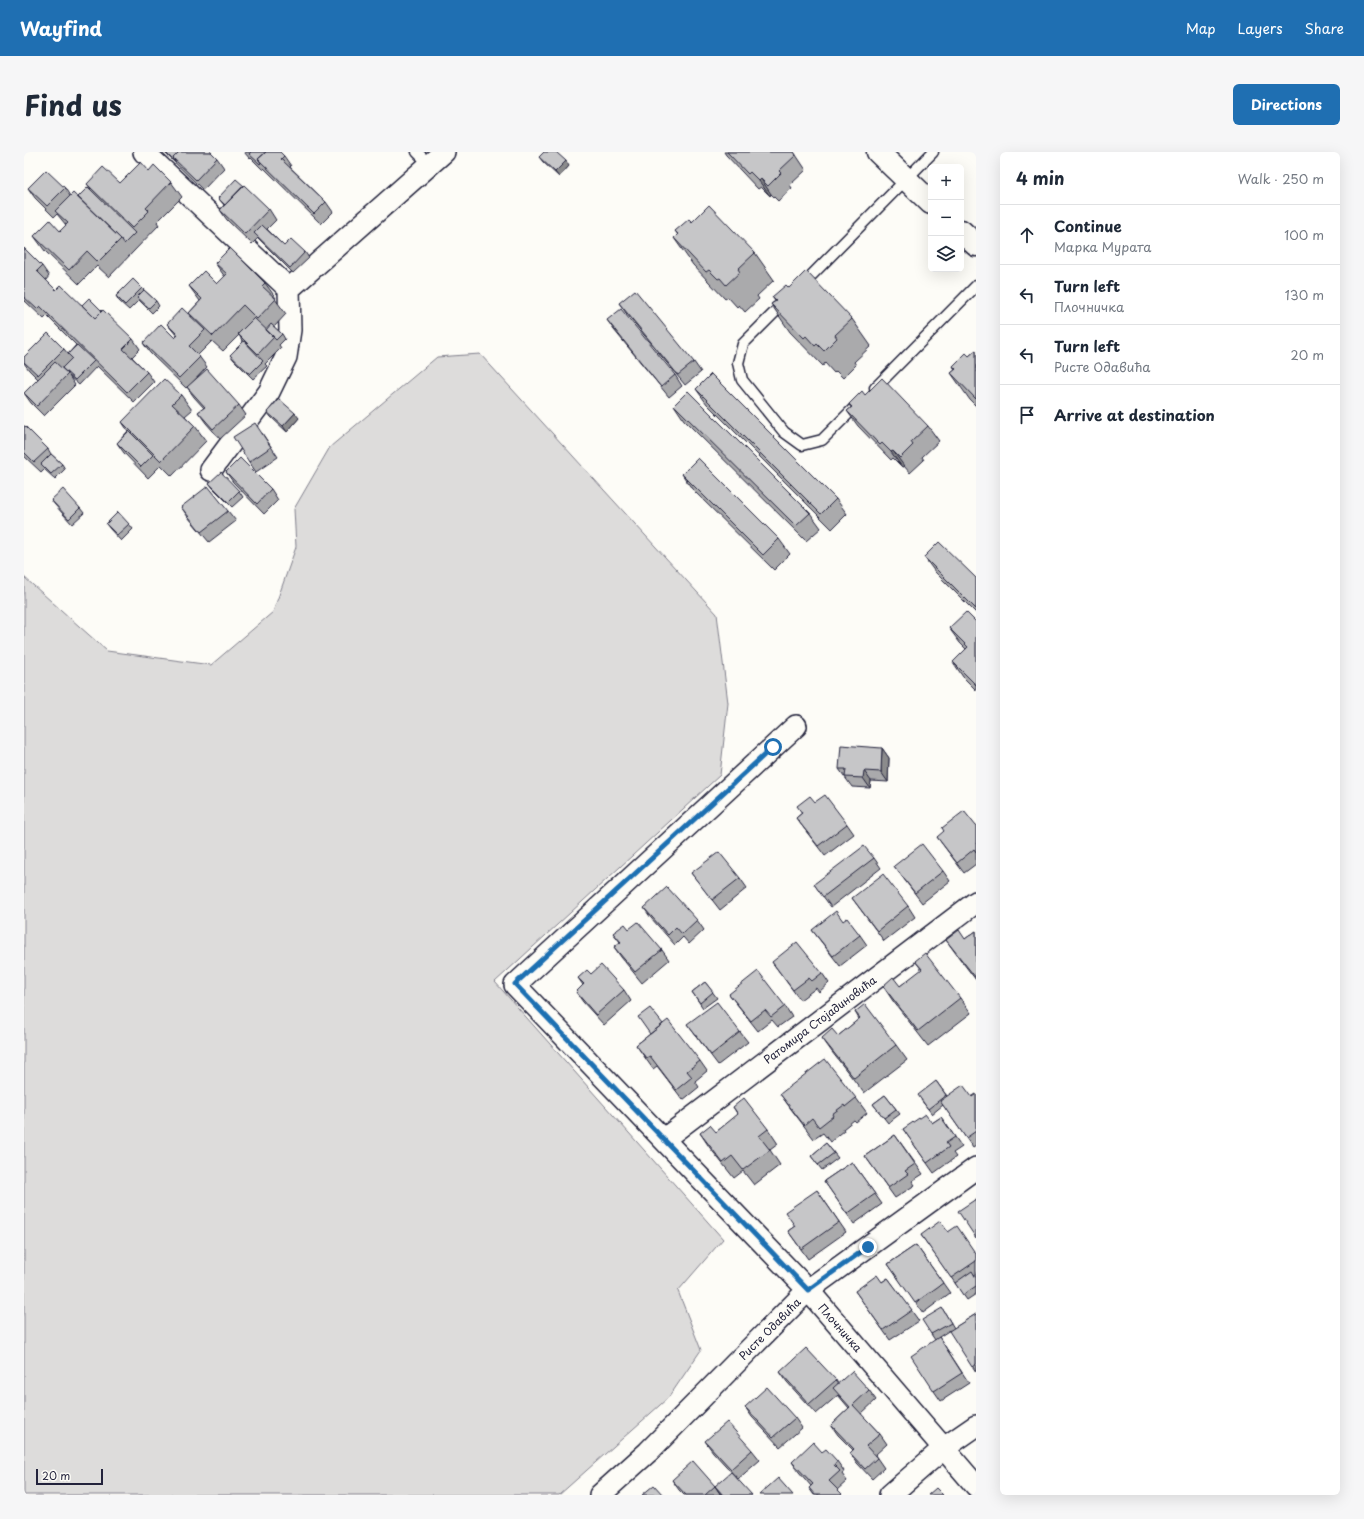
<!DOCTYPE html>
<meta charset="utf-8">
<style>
:root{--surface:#fff;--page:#f6f6f7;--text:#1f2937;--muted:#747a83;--line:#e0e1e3;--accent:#1f6fb2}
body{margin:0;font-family:"Playpen Sans",sans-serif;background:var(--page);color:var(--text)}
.controls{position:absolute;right:12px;top:12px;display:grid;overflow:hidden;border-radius:6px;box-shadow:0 4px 16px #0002}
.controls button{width:36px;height:36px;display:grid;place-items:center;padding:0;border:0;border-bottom:1px solid var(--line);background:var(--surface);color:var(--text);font:20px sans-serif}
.scale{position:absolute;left:12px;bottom:10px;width:67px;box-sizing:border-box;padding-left:4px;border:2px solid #22223b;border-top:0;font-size:11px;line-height:14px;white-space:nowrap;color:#22223b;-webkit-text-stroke:3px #fdfcf7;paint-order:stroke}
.stop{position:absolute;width:12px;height:12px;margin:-9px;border:3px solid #1f6fb2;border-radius:50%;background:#fff}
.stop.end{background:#1f6fb2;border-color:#fff;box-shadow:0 1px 4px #0008}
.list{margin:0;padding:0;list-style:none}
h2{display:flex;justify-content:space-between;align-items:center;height:52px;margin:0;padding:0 16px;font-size:17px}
h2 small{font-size:13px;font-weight:400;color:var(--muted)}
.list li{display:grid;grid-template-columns:26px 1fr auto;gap:12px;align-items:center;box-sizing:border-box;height:60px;padding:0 16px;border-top:1px solid var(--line)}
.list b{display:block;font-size:15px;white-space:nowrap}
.list p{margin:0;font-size:13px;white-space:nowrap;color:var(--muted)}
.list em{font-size:13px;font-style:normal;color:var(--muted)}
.icon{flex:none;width:22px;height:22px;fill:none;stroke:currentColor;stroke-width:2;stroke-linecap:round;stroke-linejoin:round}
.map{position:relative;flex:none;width:952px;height:1343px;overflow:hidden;border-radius:6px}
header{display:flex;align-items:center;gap:24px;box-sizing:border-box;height:56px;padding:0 20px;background:var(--accent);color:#fff}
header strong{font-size:19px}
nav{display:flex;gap:22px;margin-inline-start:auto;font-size:14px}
.intro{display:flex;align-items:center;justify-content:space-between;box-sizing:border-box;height:96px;padding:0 24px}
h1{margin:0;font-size:28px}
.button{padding:10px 18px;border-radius:6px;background:var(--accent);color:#fff;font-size:14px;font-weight:700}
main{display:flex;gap:24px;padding:0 24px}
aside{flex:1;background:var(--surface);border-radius:6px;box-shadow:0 4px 16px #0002}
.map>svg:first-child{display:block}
</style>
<header>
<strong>Wayfind</strong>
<nav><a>Map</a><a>Layers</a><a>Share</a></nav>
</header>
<div class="intro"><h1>Find us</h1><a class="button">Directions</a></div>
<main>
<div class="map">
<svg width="952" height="1343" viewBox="0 0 952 1343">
<rect width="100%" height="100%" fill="#fdfcf7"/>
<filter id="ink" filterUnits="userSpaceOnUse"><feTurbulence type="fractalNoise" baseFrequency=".025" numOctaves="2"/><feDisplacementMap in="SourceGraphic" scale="8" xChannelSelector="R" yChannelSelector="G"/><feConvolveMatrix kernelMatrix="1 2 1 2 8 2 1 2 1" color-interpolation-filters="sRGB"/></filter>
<g filter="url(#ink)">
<path fill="#dddcdb" stroke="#807f8b" d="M456 202 693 462 704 551 696 623 471 830 699 1087 654 1139 677 1198 645 1245 535 1343H0V425L83 499 187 513 249 460 272 395 270 357 306 295 413 205Z"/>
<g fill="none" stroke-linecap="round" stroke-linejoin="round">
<g stroke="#22223b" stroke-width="13">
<path id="service" d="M393 0 406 13
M778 133 909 0
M761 150 719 192 714 211 718 228 760 280 778 293 798 288 833 253
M851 236 952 134"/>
</g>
<g stroke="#22223b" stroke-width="24">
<path id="minor" d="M120 0 265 137 420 0
M187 318 245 240 262 205 266 178 265 137
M772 574 491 833 784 1138 952 1334
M640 987 952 750
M576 1343 624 1300 784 1138 952 1016
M866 1343 920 1296 952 1274"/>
</g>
<g stroke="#22223b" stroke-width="25">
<path id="tertiary" d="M854 0 907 51
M937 79 952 93"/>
</g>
<use href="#service" stroke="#fdfcf7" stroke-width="10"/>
<use href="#minor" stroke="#fdfcf7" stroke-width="21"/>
<use href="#tertiary" stroke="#fdfcf7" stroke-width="22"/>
</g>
<path fill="#aaaaac" stroke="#22223b" d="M140 0H187L193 6 200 16 179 38Z
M220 0H256L260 4 267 14 266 15 302 50 309 60 297 72 240 16 239 18 227 6 226 7Z
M700 0H770L782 18 766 33 768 36 754 49 747 42 746 44 737 35 734 37 702 3Z
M515 5 545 14 535 25 519 10Z
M125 19 147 30 158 45 133 70 135 73 85 125 73 114 55 132 21 99 10 84 36 79 42 73 33 62 30 65 11 46 4 36H41L46 44 54 45 67 37 63 32 96 31Z
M194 46 245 57 252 68 243 77 260 94 281 100 285 106 269 121 234 86 228 92 203 68 196 58 200 53Z
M668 70 731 101 750 128 733 144 735 147 721 160 715 153 713 155 704 145 701 147 669 113 650 86 654 83 651 79Z
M0 96 18 114 25 124 22 128 32 138 58 153 109 187 116 197 108 205 123 220 130 230 110 250 73 214 55 233 45 224 51 233 20 264 7 251 0 241 14 227 5 218 0 211V205L40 197 44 202 52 193 23 164 20 167 1 149 0 150Z
M191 111 241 131 252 146 251 147 262 162 250 175 258 182 261 187 255 193 257 196 241 212 243 214 229 227 210 208 206 203 219 190 215 183 199 199 188 189 174 203 183 215 167 232 215 253 222 263 196 287 182 271 174 260 180 256 170 245 163 235 162 236 126 201 119 191 151 186 153 184 143 172 168 165 165 161 176 149 165 134 193 132 201 125Z
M118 136 120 138 132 149 135 154 128 161 115 148 105 158 95 149 92 144Z
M765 136 828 167 847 194 830 210 832 213 819 226 812 219 810 221 801 211 799 214 766 180 747 152 751 149 748 145Z
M595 151 670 210 677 220 661 233 602 161Z
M583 168 651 223 658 234 645 245 590 178Z
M952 198V254L946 248 927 221 931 218 929 214 945 204Z
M672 237 812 347 823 362 808 377 683 252Z
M157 243 168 258 161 264 171 274 182 289 148 324 137 313 124 326 100 301 93 291 104 279 98 270Z
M841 243 904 274 915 289 898 305 900 308 886 321 880 314 878 315 869 306 867 308 834 274 823 259 827 256 825 252Z
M650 253 786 361 797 376 782 389 660 268Z
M243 260 275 266 263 280 247 265Z
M0 274 24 297 27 302 38 312 41 317 31 327 20 317 17 320 0 304Z
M238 281 254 305 232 320 225 310Z
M202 320 247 337 254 348 240 362 209 330Z
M658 322 755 387 766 402 750 418 668 337Z
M185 331 215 339 219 345 208 355 189 336Z
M27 348 56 356 60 361 48 372 31 353Z
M157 355 204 359 212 369 185 390 164 365Z
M82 372H105L109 377 97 389 86 377Z
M900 405 952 426V461L911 420Z
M952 470V538L939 525 929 510 942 497 936 491 925 476Z
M858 596 865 606 864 630 847 629 846 636 828 635 815 617Z
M791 650 823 672 830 682 801 704 772 666Z
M952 674V712L940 721 913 685Z
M850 706 857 716 807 755 790 732Z
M870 714 919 719 926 729 898 751Z
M667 721 716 726 723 736 696 758 675 731Z
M828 746 884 754 891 765 860 789Z
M620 756 673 768 680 778 665 792 659 785 651 793 627 766Z
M819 769 836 783 843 793 816 814 788 778Z
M605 777 638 798 645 808 618 831 597 805 590 795 596 790 589 781Z
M952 779V828L933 803 922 788 941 787Z
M891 809 936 846 947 861 904 894 869 849 859 834H876L898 818Z
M748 810 798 821 805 831 795 840 792 836 776 848Z
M567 822 600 838 607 849 580 873 559 850 552 840 559 833 554 826Z
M681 830 693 846 679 856 668 840Z
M705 842 761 854 768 865 754 875 748 868 734 879Z
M831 860 872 893 883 908 840 941 808 900 798 886 814 884 835 867Z
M639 872 676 909 683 919 671 929 675 935 659 948 633 914 629 917 612 893Z
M663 872 716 880 724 890 694 913Z
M912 929 923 944 948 945 952 942V994L949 996 919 953 908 962 897 948Z
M756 942 832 946 843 961 832 970 830 968 819 977 820 979 806 990 799 981 790 987 767 957Z
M861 943 876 962 864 971 849 952Z
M709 955 744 977 754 992 746 998 756 1013 730 1033 719 1019 710 1026 686 996 676 981 692 980 714 963Z
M917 965 938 995 929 1001 932 1005 910 1021 879 977 908 971Z
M871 983 899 1022 888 1029 891 1033 871 1046 841 1004Z
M802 991 814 1006 798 1018 787 1004Z
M828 1010 858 1052 830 1072 800 1029Z
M793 1038 822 1080 784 1107 764 1079 771 1074Z
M924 1080 952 1102V1124L951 1125 952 1126V1142L943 1148 897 1083Z
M892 1093 926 1141 899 1161 864 1112Z
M864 1126 895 1169 866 1188 831 1139 858 1130Z
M918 1156 930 1176 952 1162V1220L926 1178 915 1185 945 1231 917 1249 910 1239 911 1188 907 1182Z
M756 1220 812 1228 814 1232 845 1238 852 1248 837 1262 856 1282 863 1292 851 1303 860 1316 848 1327 833 1311 826 1301 829 1298 814 1283 807 1273 825 1256 814 1243 792 1262 763 1230Z
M721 1255 771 1266 778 1276 756 1295 728 1265Z
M681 1289 728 1298 736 1308 714 1327 689 1300Z
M798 1300 813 1309 820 1319 818 1322 823 1329 813 1338 818 1343H790L785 1336 787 1334 775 1320 768 1310Z
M648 1328 691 1334 697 1343H660L655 1338Z
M691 1334 728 1343H697Z"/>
<path fill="#8b8b8c" stroke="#22223b" d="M542 9 545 14 535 25 531 20Z
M737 27 747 42 746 44 735 29Z
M271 261 275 266 263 280 259 274Z
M869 299 880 314 878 315 867 300Z
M858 596 865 606 864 630 857 620Z
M840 619 847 629 846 636 839 626Z"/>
<path fill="#c6c6c8" stroke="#22223b" d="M141 0H155L149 6 152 11Z
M155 0H187L193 6 172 28 149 6Z
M227 0H242L234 7 237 11 236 12 225 2Z
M242 0H256L260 4 257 7 302 50 290 62 234 7Z
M520 0H532L542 9 531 20 515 5Z
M703 0H770L772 3 755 19 757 21 744 34 737 27 735 29 726 20 724 22Z
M117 10 125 19 130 13 147 30 122 56 125 59 108 76 63 32 79 15 96 31Z
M22 18 41 36 23 54 4 36Z
M212 27 220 34 201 53 194 46Z
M220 33 245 57 221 82 196 58Z
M64 35 111 81 100 92 97 87 54 45Z
M49 41 97 87 74 110 63 99 45 118 10 84 26 68 36 79 44 71 31 59Z
M685 53 731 101 714 117 716 120 702 133 696 126 694 127 685 118 682 120 650 86 654 82 651 79 665 67 668 70Z
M238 73 260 94 267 87 281 100 266 116 230 81Z
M0 96 18 114 13 119 32 138 37 133 71 166 79 158 109 187 99 197 123 220 103 240 16 154 13 157 0 145Z
M206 96 241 131 238 134 252 147 233 167 219 153 189 184 165 161 178 147 165 134 180 119 193 132 203 122 191 111Z
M782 119 828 167 811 183 813 186 800 199 793 192 791 194 782 184 780 186 747 152 752 149 748 145 762 133 765 136Z
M109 127 118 136 101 153 92 144Z
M120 138 132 149 125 156 113 145Z
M611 138 670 210 654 223 595 151Z
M65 146 78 159 71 166 58 153Z
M158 156 181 178 165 194 176 205 155 226 119 191 137 172 151 186 154 183 143 172Z
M597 157 651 223 637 235 583 168Z
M230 166 250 185 234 202 214 182Z
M247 172 258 182 252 188 242 178Z
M24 181 40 197 14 223 0 210V205Z
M220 189 239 209 226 222 206 203Z
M53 193 70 209 51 228 38 216 48 206 44 202Z
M952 198V247L927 221 932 217 929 214 942 201 945 204Z
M31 210 44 222 13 254 0 241Z
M183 217 215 253 189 277 174 260 181 255 163 235Z
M687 222 812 347 797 362 672 237Z
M858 226 904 274 887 290 889 293 876 306 869 299 867 300 858 291 856 293 823 259 828 255 825 252 838 239 841 243Z
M140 227 157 243 148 252 171 274 137 309 98 270Z
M664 239 786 361 772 374 650 253Z
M255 247 271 261 259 274 243 260Z
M231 271 247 295 225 310 209 285Z
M0 274H1L24 297 10 310 0 300Z
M105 279 129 303 117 315 93 291Z
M27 302 38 312 27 322 17 312Z
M216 306 247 337 233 352 202 320Z
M674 306 755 387 739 403 658 322Z
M197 320 215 339 204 350 185 331Z
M184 334 204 359 177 380 157 355Z
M39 337 56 356 45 367 27 348Z
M94 360 105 372 93 383 82 372Z
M915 390 952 426V457L900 405Z
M942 460 952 470V533L929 510 944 495 925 476Z
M817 593 858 596 857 620 840 619 839 626 821 625 822 617H815Z
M801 643 823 672 794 694 772 666 778 661 773 654 786 644 791 650Z
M940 659 952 674V700L950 697 933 711 913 685 920 679 918 676Z
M898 692 919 719 891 741 870 714Z
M840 694 850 706 799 745 790 732Z
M695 700 716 726 688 748 667 721Z
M859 722 884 754 853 779 828 746Z
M643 735 673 768 658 782 652 775 644 783 620 756Z
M812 759 819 769 823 766 836 783 809 804 788 778Z
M614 770 638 798 611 820 590 795 597 790 589 781 601 772 605 777Z
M935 778 941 787 952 779V826L922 788Z
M773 790 798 821 788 829 785 826 769 838 748 810Z
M901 801 936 846 894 879 859 834 869 825 876 834 898 817 891 809Z
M577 813 600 838 572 863 552 840 560 832 554 826 563 818 567 822Z
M734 819 761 854 747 865 741 858 727 869 705 842Z
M681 830 689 840 676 851 668 840Z
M693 850 716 880 687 903 663 872Z
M841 852 872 893 830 926 798 886 808 877 814 884 836 866 831 860Z
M626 856 639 872 626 882 614 865Z
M644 868 676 909 663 919 668 925 652 938 626 904 622 906 612 893Z
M801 907 832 946 821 955 820 953 808 962 809 964 795 975 788 966 780 973 756 942Z
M912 929 922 943 904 957 894 943Z
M939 933 948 945 952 942V979L942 986 916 949Z
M861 943 872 957 860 966 849 952Z
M720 946 744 977 735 984 746 998 719 1018 708 1004 699 1011 676 981 686 973 692 980 714 962 709 955Z
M901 962 908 971 917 965 931 985 922 991 925 995 903 1011 879 977Z
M871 983 891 1012 881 1019 884 1022 864 1036 841 1004Z
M802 991 810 1001 794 1013 787 1004Z
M828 1010 851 1042 823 1062 800 1029Z
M793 1038 815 1070 777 1097 764 1079 771 1074 761 1060Z
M952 1047V1086L934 1059Z
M916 1069 924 1080 933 1074 952 1102V1109L927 1126 897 1083Z
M892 1093 919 1131 891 1151 864 1112Z
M948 1119 952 1126V1134L939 1143 931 1131Z
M853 1123 858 1130 864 1126 888 1158 859 1178 831 1139Z
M918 1156 927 1171 907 1182 898 1168Z
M952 1162V1212L948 1215 925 1179Z
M915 1185 938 1221 910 1239 887 1204Z
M782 1196 812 1228 785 1252 756 1220Z
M828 1219 845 1238 829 1253 856 1282 842 1294 853 1306 841 1317 826 1301 830 1297 807 1273 826 1255 809 1236Z
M743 1235 771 1266 749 1285 721 1255Z
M703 1270 728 1298 707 1317 681 1289Z
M789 1290 798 1300 802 1297 813 1309 810 1313 816 1319 805 1329 818 1342 817 1343H791L785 1336 789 1332 768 1310Z
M669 1309 691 1334 681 1343H662L648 1328Z
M707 1320 728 1343H699L691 1334Z
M754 1326 769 1343H735Z
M630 1333 639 1343H618Z
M912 1336 919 1343H904Z"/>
</g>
<g fill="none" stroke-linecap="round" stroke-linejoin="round" filter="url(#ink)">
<path stroke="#1f6fb2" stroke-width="5" d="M749 595 491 832 784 1138 844 1095"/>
</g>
<g text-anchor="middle" stroke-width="3" stroke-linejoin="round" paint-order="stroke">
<g font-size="11" fill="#22223b" stroke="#fdfcf7">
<text transform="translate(796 868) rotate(-37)" y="4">Ратомира Стојадиновића</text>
<text transform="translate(816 1176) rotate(49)" y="4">Плочничка</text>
<text transform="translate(746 1177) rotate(-45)" y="4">Ристе Одавића</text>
</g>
</g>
</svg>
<div class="controls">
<button>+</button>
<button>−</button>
<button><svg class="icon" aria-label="layers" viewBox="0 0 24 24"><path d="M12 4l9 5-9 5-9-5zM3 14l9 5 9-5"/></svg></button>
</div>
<div class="scale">20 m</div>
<div class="stop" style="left:749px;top:595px"></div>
<div class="stop end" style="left:844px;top:1095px"></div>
</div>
<aside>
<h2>4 min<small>Walk · 250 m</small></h2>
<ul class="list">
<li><svg class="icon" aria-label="ahead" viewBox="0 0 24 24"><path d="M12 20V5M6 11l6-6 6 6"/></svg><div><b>Continue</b><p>Марка Мурата</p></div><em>100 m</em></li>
<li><svg class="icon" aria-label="left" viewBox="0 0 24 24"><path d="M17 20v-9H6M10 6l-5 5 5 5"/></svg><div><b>Turn left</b><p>Плочничка</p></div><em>130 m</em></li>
<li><svg class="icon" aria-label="left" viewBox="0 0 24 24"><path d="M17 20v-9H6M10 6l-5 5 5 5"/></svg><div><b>Turn left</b><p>Ристе Одавића</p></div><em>20 m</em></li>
<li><svg class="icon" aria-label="arrive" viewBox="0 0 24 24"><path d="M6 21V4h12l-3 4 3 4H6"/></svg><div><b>Arrive at destination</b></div></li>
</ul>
</aside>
</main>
